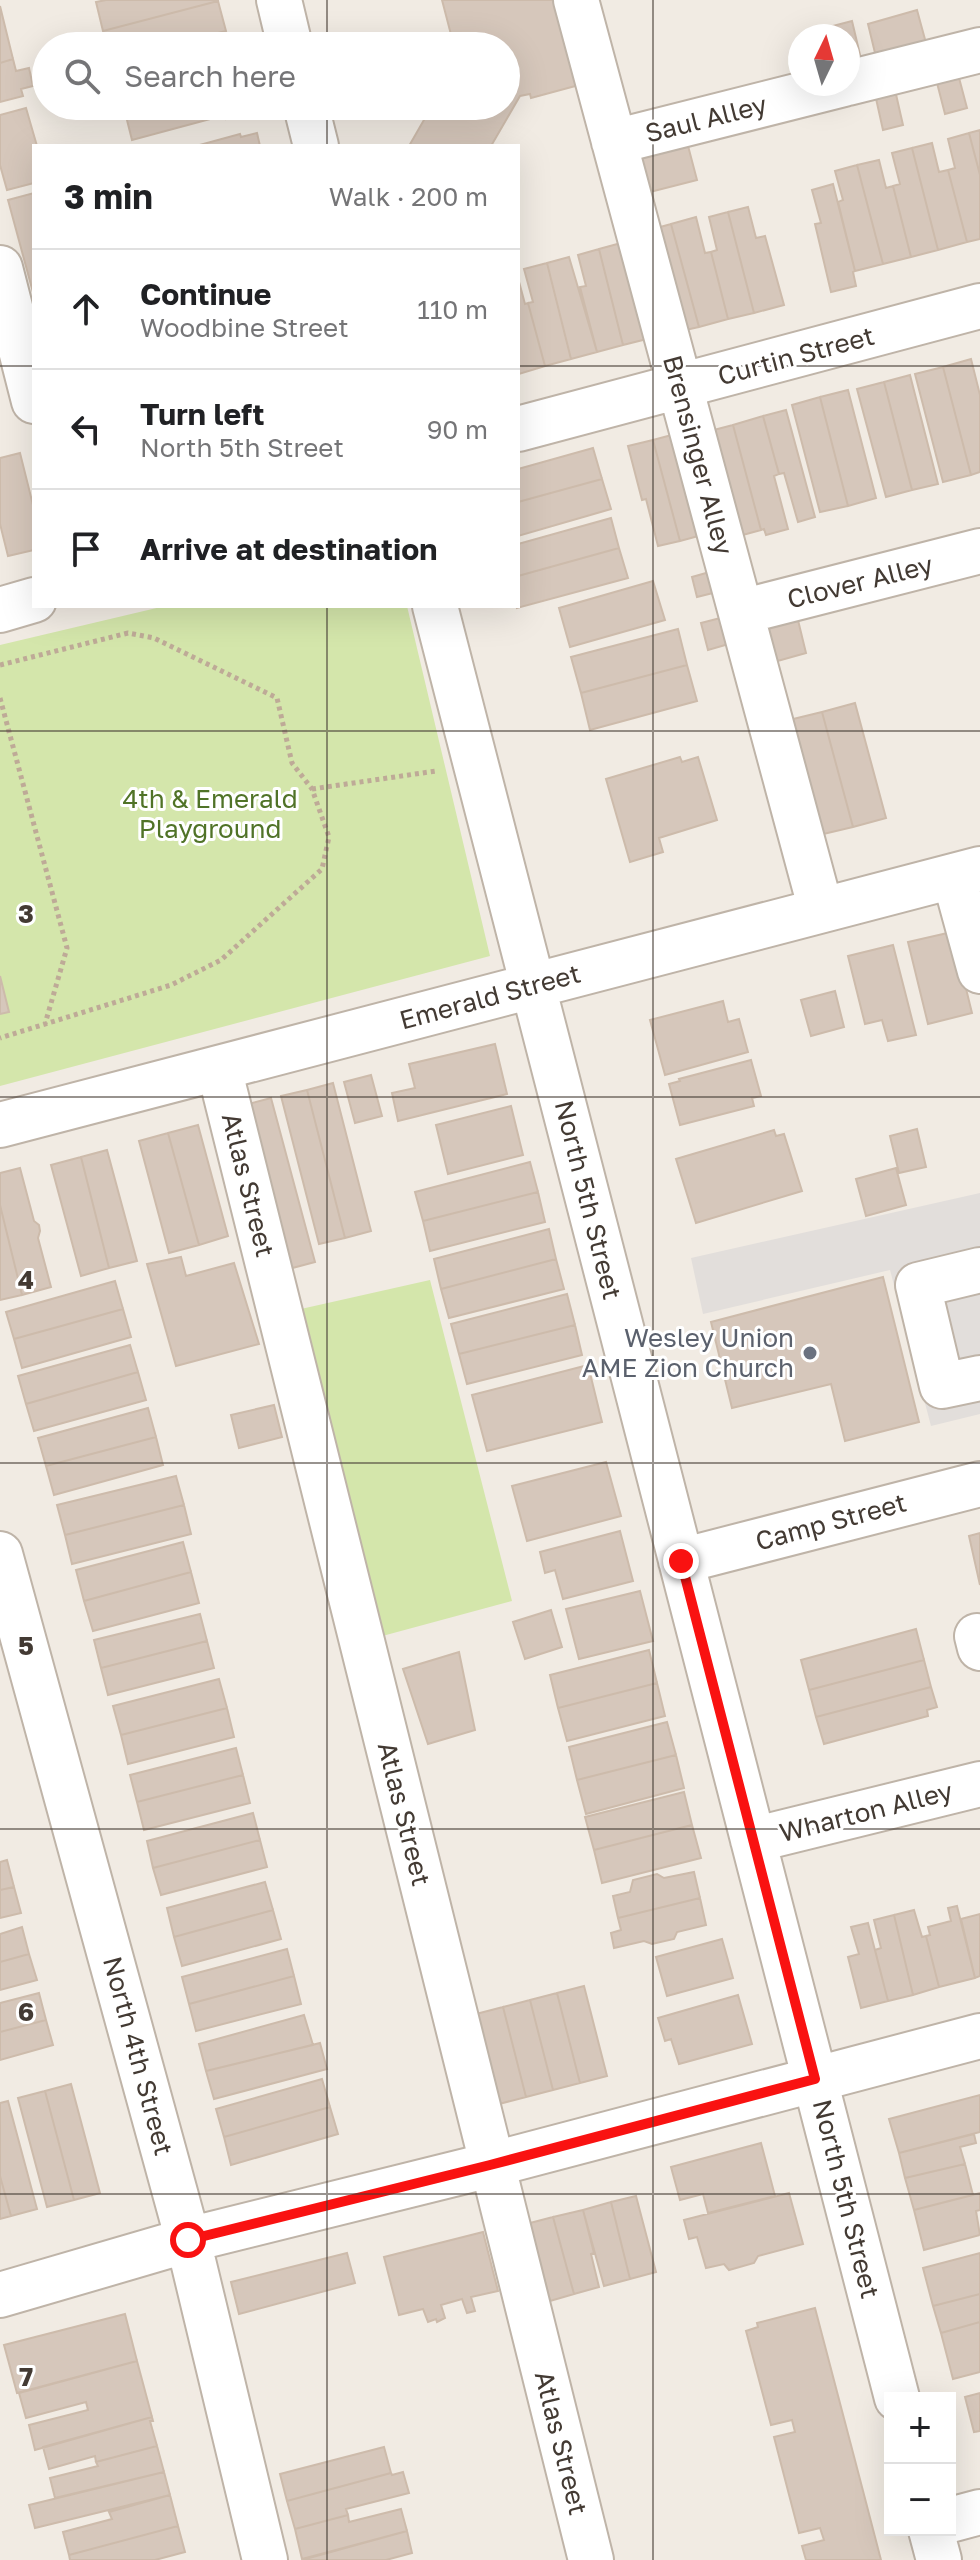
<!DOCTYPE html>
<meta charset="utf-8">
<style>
:root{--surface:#fff;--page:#f6f6f6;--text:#202124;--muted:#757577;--line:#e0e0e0}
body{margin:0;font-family:"Golos Text",sans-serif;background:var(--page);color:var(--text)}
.controls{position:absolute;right:24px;bottom:24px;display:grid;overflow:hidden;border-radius:0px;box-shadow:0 8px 32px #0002}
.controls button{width:72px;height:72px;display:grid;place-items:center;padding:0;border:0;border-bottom:2px solid var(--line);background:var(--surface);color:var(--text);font:40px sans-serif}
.compass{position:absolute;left:788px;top:24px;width:72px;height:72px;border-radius:50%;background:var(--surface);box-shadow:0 8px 32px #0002;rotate:5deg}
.stop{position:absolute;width:24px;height:24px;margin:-18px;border:6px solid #f91211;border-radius:50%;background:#fff}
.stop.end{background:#f91211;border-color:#fff;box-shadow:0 2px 8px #0008}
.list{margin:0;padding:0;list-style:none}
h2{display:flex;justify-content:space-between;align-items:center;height:104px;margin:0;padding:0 32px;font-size:34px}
h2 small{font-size:26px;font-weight:400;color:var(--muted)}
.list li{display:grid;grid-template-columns:52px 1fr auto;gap:24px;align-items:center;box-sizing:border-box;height:120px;padding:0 32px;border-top:2px solid var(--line)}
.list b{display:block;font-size:30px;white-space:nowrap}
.list p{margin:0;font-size:26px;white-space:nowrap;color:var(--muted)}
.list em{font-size:26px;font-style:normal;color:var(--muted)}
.icon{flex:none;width:44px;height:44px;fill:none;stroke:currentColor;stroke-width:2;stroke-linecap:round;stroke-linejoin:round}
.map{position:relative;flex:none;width:980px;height:2560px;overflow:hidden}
.search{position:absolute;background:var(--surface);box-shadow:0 8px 32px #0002;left:32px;top:32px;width:488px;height:88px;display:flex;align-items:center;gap:20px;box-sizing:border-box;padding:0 28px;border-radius:44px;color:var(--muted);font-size:30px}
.panel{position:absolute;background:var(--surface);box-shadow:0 8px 32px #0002;left:32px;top:144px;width:488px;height:464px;border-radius:0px}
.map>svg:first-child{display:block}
</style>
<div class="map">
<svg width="980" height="2560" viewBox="0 0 980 2560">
<rect width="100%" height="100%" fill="#f1ebe3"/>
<path fill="#d4e6ab" d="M165 606H407L490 956 0 1086V645Z
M430 1280 512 1601 375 1638 292 1311Z"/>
<path fill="#e2dedb" d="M980 1193V1414L931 1426 890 1270 703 1314 691 1258Z"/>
<path fill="#d6c7bb" stroke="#cdbbab" stroke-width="2" d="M106 0H218V1L103 31 96 2Z
M442 0H554L579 85 531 98 530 94 520 96 491 146H409L432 106H506V46H454Z
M218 1 226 31 167 46H107L103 31Z
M0 6 13 59 0 63Z
M917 10 926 43 876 57 868 24Z
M852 21 861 59 848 62V36H811L810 32Z
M13 59 16 71 29 68 33 86 21 89 23 96 0 102V63Z
M958 74 967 108 945 114 936 79Z
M895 90 903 125 883 130 875 94Z
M150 106H245L247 114 226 119 225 115 132 140 125 112Z
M26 108 37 146H34V183L7 190 0 165V115Z
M980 130V175L969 133Z
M257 133 260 146H196L240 134 241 137Z
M969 133 980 175V239L967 242 948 170 955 168 948 139Z
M687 142 697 180 646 193 636 154Z
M932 143 939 172 948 170 967 242 938 250 912 148Z
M912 148 938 250 911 257 893 186 900 184 892 153Z
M879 160 886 188 893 186 911 257 883 264 857 165Z
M857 165 883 264 855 271 838 202 843 200 835 171Z
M833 184 855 271 853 272 856 286 831 292 815 224 821 223 812 190Z
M34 193V296L8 200Z
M748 207 756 238 765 236 784 305 754 313 728 212Z
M728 212 754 313 728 319 711 252 717 250 709 217Z
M696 217 705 253 711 252 728 319 699 327 671 224Z
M671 224 699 327 672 333 646 231Z
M621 243 651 338 623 345 599 249Z
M599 249 623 345 597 352 580 287 586 286 578 255Z
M569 257 597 352 571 359 547 263Z
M547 263 571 359 545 366 528 303 533 302 524 269Z
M518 278 525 304 528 303 545 366 519 374Z
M971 359 980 395V472L971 475 943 367Z
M943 367 971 475 943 482 915 374Z
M910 375 938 484 912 490 884 382Z
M884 382 912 490 886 497 857 389Z
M848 390 876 498 848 506 820 397Z
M820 397 848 506 820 512 792 405Z
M786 410 815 517 798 522 784 473 779 474 763 416Z
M763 416 779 474 774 476 788 529 766 535 764 529 761 530 733 425Z
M733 425 761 530 739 536 710 431Z
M679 433 702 535 680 541 653 440Z
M653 440 680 541 658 546 646 499 642 500 628 446Z
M593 448 602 479 518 502V469Z
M20 453 34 509V550L8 556 0 524V458Z
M602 479 611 509 518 536V502Z
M611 518 619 548 518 576V544Z
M619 548 628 578 517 608 518 576Z
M720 569 725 590 697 597 692 577Z
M653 581 665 620 570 647 559 608Z
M732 615 739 641 708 650 701 623Z
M797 616 806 653 774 662 765 624Z
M678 629 687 665 581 693 571 657Z
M687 665 697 701 590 730 581 693Z
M855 703 886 818 853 827 822 712Z
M822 712 853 827 819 835 789 720Z
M680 757 682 762 698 757 717 820 659 838 663 852 630 862 606 779Z
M952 932 972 1013 928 1024 908 942Z
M893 945 916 1035 888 1041 882 1020 865 1024 848 956Z
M0 976 9 1012 0 1014Z
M835 991 844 1027 811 1036 801 1000Z
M723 1001 728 1022 739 1019 748 1052 665 1075 650 1020Z
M495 1044 507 1094 398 1121 392 1093 415 1088 409 1064Z
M751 1060 761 1096 752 1098 754 1106 680 1125 669 1084 680 1081 679 1079Z
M371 1075 382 1116 355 1123 344 1082Z
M333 1083 371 1231 345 1238 307 1090Z
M307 1090 345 1238 319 1244 281 1096Z
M271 1098 315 1262 285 1270 241 1106Z
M511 1106 523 1155 448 1174 436 1125Z
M198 1125 228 1236 199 1245 168 1133Z
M917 1129 926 1167 899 1173 890 1136Z
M774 1130 776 1136 784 1134 802 1191 696 1223 676 1159Z
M168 1133 199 1245 169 1253 139 1141Z
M107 1150 137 1261 109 1268 81 1157Z
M81 1157 109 1268 81 1276 51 1165Z
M530 1162 538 1192 423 1221 415 1192Z
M20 1168 34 1221 39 1225 40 1231 38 1238 51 1287 22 1295 0 1205V1173Z
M896 1168 906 1205 866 1216 856 1179Z
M538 1192 545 1222 430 1251 423 1221Z
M0 1205 22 1295 0 1300Z
M549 1229 556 1259 441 1289 434 1259Z
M181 1257 186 1276 234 1263 259 1344 176 1366 147 1264Z
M556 1259 564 1289 449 1318 441 1289Z
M883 1277 919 1422 845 1441 831 1384 732 1408 711 1322Z
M115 1281 123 1309 14 1339 6 1312Z
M567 1294 575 1325 459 1354 451 1324Z
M123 1309 131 1337 22 1368 14 1339Z
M575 1325 582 1355 467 1384 459 1354Z
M130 1345 138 1372 26 1404 18 1376Z
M588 1365 602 1422 487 1451 472 1395Z
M138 1372 146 1400 34 1431 26 1404Z
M274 1405 282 1437 239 1448 231 1415Z
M148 1408 156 1437 46 1466 38 1438Z
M156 1437 163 1465 54 1495 46 1466Z
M606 1462 621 1516 527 1541 512 1486Z
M176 1476 184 1505 65 1535 57 1505Z
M184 1505 191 1534 72 1564 65 1535Z
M620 1531 633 1581 563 1599 555 1570 545 1573 540 1552Z
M980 1533V1585L969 1536Z
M183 1542 191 1572 84 1601 76 1570Z
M191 1572 199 1603 93 1631 84 1601Z
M640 1591 653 1641 579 1659 566 1609Z
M551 1610 562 1647 525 1659 513 1622Z
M200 1614 207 1641 101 1668 94 1640Z
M916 1629 924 1660 809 1690 801 1660Z
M207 1641 214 1668 108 1695 101 1668Z
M649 1650 657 1683 558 1708 550 1675Z
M459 1652 475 1730 428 1744 403 1669Z
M924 1660 931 1687 816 1717 809 1690Z
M219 1679 227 1708 121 1735 113 1706Z
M657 1683 665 1716 567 1741 558 1708Z
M931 1687 937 1707 927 1710 928 1716 824 1744 816 1717Z
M227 1708 234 1737 128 1764 121 1735Z
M667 1722 676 1755 577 1780 569 1747Z
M236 1748 243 1775 137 1802 130 1775Z
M676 1755 684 1788 586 1814 577 1780Z
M243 1775 250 1803 144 1830 137 1802Z
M684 1792 692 1825 594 1850 585 1817Z
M253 1813 260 1840 153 1868 147 1841Z
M692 1825 701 1858 602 1883 594 1850Z
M260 1840 267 1867 161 1895 153 1868Z
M7 1860 14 1887 0 1890V1862Z
M694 1872 700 1898 618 1918 613 1896 630 1892 633 1880 657 1874 664 1878Z
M265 1882 273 1910 174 1937 167 1908Z
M14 1887 21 1913 0 1918V1890Z
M700 1898 706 1925 677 1932 674 1939 652 1944 644 1941 614 1948 611 1933 621 1930 618 1918Z
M957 1906 975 1978 939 1987 926 1936 930 1935 928 1927 951 1921 948 1908Z
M273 1910 281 1939 182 1966 174 1937Z
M914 1910 922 1937 926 1936 939 1987 913 1995 894 1915Z
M980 1914V1976L975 1978 961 1919Z
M894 1915 913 1995 888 2001 875 1950 881 1948 874 1920Z
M868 1923 888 2001 861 2008 848 1957 859 1954 851 1927Z
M22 1927 29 1954 0 1962V1934Z
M722 1939 733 1978 667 1996 656 1957Z
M287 1949 294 1976 189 2004 182 1977Z
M29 1954 37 1980 0 1990V1962Z
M294 1976 301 2004 196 2031 189 2004Z
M584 1986 607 2076 580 2083 557 1993Z
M39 1993 46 2020 0 2032V2003Z
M557 1993 580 2083 553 2090 530 2000Z
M738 1995 752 2044 679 2064 671 2039 665 2041 658 2018Z
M530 2000 553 2090 526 2097 503 2007Z
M503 2007 526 2097 499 2104 476 2014Z
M304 2015 313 2045 206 2071 199 2044Z
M46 2020 53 2045 0 2060V2032Z
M320 2043 327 2069 214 2099 206 2071Z
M322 2079 330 2107 224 2137 216 2109Z
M71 2084 100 2193 74 2200 45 2091Z
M45 2091 74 2200 47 2207 18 2098Z
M980 2095V2132L899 2153 889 2119Z
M8 2101 37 2209 11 2216 0 2176V2103Z
M330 2107 338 2134 231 2165 224 2137Z
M974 2134 976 2143 960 2147 965 2164 905 2178 899 2153Z
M761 2143 775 2196 708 2213 703 2194 680 2200 671 2167Z
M965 2164 973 2195 914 2210 905 2178Z
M0 2176 11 2216 0 2219Z
M789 2193 803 2244 758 2256 754 2263 729 2270 724 2264 706 2268 697 2237 689 2239 684 2220Z
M980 2193V2210L976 2211 980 2235 924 2250 914 2210Z
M636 2196 656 2272 630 2279 611 2202Z
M611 2202 630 2279 604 2286 583 2210Z
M583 2210 594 2253 591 2254 599 2287 574 2294 553 2217Z
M553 2217 574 2294 550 2301 530 2223Z
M483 2232 498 2291 471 2297 475 2311 467 2313 462 2299 441 2305 445 2318 437 2322 436 2319 428 2322 423 2309 399 2315 384 2257Z
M347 2253 355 2283 239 2314 231 2282Z
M980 2253V2294L933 2306 923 2268Z
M980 2294V2322L941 2333 933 2306Z
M815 2308 862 2487 881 2560H806L802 2546 824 2540 820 2528 799 2533 774 2437 795 2432 792 2420 771 2425 746 2331 758 2327 757 2323Z
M125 2314 137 2361 17 2393 4 2345Z
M980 2322V2372L953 2379 941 2333Z
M137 2361 152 2417 35 2450 29 2425 88 2410 86 2402 26 2418 19 2393Z
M980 2393V2431L974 2432 965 2397Z
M152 2417 153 2421H150L157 2446 96 2462 95 2456 49 2469 43 2447Z
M157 2446 164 2472 55 2498 50 2478 98 2466 96 2462Z
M384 2447 391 2473 287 2501 280 2474Z
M164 2472 170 2495 35 2528 29 2505Z
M403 2472 409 2493 346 2509 348 2515 295 2529 287 2501 391 2473 392 2475Z
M170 2495 178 2526 69 2555 63 2532 112 2519 109 2512Z
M401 2509 407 2531 302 2559 295 2529 348 2515 349 2522Z
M178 2526 185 2552 155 2560H70L69 2555Z
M407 2531 412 2553 386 2560H302Z"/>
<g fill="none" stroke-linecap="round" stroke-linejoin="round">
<g stroke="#bfb4a8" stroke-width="48">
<path id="minor" d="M279 0 290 46
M576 0 821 910
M848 83 980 50
M306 106 316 146
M614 142 844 84
M0 268 34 401
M518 429 980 306
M435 606 897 2398
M0 610 34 600
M741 612 980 551
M954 876 980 971
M219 1068 591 2560
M0 1125 980 869
M980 1270 918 1285 942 1386 980 1378
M0 1554 188 2240 265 2560
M681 1561 980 1484
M977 1636 980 1648
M753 1840 980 1784
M0 2295 188 2240 490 2165 980 2036
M950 2520 980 2512
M931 2530 939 2560"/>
</g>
<path stroke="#beaa97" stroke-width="5" stroke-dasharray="4 4" stroke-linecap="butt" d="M0 665 128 633 154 638 277 698 292 763 312 789 329 837 322 869 221 960 171 985 0 1038
M0 698 67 948 45 1024
M312 789 436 771"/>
<use href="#minor" stroke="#fff" stroke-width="44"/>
</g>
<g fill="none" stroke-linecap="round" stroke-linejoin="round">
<path stroke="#f91211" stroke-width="10" d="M188 2240 490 2165 815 2079 681 1561"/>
</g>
<path fill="none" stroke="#433a33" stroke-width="2" stroke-opacity="0.55" d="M327 0V46M653 0V2560M327 106V146M0 366H34M518 366H980M327 606V2560M0 731H980M0 1097H980M0 1463H980M0 1829H980M0 2194H980"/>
<circle fill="#6b7280" stroke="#fff" stroke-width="3" cx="810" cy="1353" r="8"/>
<g text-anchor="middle" stroke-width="6" stroke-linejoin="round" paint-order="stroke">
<g font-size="26" fill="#433a33" stroke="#fff">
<text transform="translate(706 119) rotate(-14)" y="9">Saul Alley</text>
<text transform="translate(796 356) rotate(-15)" y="9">Curtin Street</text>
<text transform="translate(698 455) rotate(75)" y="9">Brensinger Alley</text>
<text transform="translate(860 582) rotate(-14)" y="9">Clover Alley</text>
<text transform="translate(490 997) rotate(-15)" y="9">Emerald Street</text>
<text transform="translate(248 1185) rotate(76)" y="9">Atlas Street</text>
<text transform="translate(588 1200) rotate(76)" y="9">North 5th Street</text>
<text transform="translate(831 1522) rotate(-15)" y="9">Camp Street</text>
<text transform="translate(866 1812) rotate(-14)" y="9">Wharton Alley</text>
<text transform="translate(404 1814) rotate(76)" y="9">Atlas Street</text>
<text transform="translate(138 2056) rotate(75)" y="9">North 4th Street</text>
<text transform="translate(846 2199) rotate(76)" y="9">North 5th Street</text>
<text transform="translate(561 2443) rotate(76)" y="9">Atlas Street</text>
</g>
<g font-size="26" fill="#507327" stroke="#fff">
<text x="210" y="808">4th &amp; Emerald<tspan x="210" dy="30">Playground</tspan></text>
</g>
<g font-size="26" fill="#5b616d" stroke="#fff" text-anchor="end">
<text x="794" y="1347">Wesley Union<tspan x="794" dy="30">AME Zion Church</tspan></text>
</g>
</g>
<g font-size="26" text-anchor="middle" font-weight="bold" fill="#433a33" stroke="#fff" stroke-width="6" stroke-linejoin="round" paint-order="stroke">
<text x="26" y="923">3</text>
<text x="26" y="1289">4</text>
<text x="26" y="1655">5</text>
<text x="26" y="2021">6</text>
<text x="26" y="2386">7</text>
</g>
</svg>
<div class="controls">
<button>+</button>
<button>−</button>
</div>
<svg class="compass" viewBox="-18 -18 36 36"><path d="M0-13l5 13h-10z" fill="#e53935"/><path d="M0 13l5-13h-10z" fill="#757577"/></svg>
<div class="stop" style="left:188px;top:2240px"></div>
<div class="stop end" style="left:681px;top:1561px"></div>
<div class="search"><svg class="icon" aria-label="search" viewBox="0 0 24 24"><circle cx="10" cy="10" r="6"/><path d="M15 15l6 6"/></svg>Search here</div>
<section class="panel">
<h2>3 min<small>Walk · 200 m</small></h2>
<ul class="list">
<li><svg class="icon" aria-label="ahead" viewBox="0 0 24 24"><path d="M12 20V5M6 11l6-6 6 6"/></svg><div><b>Continue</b><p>Woodbine Street</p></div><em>110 m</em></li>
<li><svg class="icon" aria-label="left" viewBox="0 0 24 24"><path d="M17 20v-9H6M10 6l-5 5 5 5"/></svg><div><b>Turn left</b><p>North 5th Street</p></div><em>90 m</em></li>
<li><svg class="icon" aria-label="arrive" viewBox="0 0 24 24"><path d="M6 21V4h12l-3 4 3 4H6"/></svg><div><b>Arrive at destination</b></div></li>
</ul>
</section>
</div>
